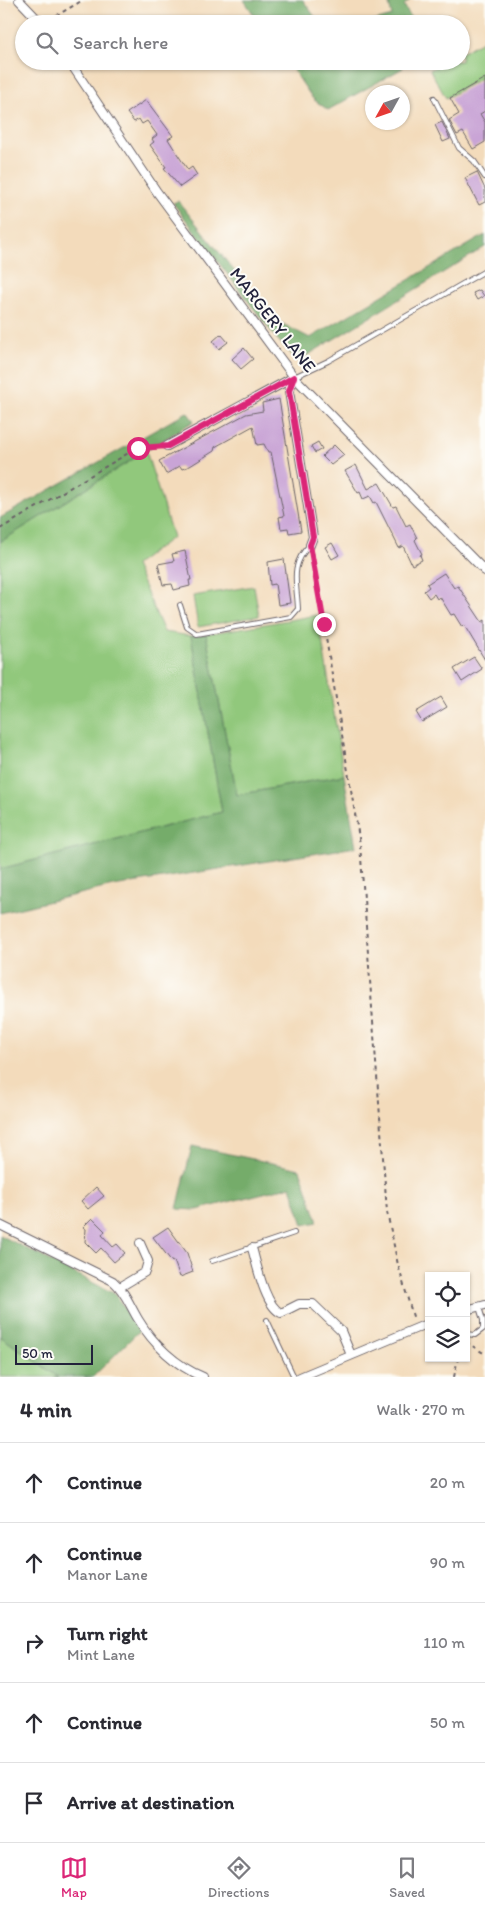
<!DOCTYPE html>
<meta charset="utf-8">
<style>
:root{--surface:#fff;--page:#f7f7f7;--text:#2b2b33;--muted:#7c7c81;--line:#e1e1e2;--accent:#db2777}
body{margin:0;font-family:Itim,sans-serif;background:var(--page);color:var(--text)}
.controls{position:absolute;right:15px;bottom:15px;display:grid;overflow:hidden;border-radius:0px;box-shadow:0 1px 4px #0004}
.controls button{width:45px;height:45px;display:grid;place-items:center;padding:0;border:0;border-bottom:1px solid var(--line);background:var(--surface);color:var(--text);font:25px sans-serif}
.compass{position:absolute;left:365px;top:85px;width:45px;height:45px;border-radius:50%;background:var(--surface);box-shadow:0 1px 4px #0004;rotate:230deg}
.scale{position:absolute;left:15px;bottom:12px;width:78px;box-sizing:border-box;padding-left:5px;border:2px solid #22223b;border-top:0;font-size:14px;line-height:18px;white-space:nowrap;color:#22223b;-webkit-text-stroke:4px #fdfcf7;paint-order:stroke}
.stop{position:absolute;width:15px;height:15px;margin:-11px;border:4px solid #db2777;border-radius:50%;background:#fff}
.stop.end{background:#db2777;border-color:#fff;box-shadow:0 1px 5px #0008}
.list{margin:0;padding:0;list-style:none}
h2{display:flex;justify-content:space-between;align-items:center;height:65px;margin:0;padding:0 20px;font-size:21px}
h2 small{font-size:16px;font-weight:400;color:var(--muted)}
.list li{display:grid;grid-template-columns:32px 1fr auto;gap:15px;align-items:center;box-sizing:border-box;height:80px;padding:0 20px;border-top:1px solid var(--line)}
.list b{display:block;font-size:19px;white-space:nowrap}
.list p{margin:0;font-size:16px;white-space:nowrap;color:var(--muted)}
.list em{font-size:16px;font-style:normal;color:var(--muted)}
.icon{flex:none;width:28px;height:28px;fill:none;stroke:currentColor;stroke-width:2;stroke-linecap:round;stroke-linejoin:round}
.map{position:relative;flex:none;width:485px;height:1377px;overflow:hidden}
.search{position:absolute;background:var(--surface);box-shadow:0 1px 4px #0004;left:15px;right:15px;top:15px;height:55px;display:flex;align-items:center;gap:12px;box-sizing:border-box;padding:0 18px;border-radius:28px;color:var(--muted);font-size:19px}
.sheet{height:465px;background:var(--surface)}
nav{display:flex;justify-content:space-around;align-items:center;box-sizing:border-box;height:70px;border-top:1px solid var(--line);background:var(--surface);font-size:14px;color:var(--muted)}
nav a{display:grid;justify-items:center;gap:2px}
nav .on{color:var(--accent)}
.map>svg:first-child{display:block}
</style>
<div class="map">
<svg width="485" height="1377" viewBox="0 0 485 1377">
<rect width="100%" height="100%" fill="#fdfcf7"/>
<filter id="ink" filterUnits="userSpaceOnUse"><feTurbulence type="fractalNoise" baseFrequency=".02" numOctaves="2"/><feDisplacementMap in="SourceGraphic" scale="10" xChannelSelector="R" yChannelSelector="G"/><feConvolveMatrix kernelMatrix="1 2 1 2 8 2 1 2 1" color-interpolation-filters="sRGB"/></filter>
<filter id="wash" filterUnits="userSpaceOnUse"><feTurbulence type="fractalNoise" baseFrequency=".0096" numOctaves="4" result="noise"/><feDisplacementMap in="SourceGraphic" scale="20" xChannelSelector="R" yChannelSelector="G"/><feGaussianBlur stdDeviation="1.12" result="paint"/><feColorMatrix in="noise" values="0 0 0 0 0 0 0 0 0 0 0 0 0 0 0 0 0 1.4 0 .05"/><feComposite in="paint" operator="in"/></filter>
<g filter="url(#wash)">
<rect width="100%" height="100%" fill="#f3dbbb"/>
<path fill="#91c87b" stroke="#5a755b" d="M484 40 485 76 446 98 430 70 446 61H461V53Z
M146 451 173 537 135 565 164 632 191 636 222 812 0 869V542Z
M254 586 259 616 198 627 193 596Z
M318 615 344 775 237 795 206 634Z
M0 1336 58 1377H0Z"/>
<path fill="#74ac6b" stroke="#4b6753" d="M244 0H303L320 24H260Z
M388 0H410L404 5 414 24H364L392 16Z
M287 61H400L403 68 328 110 313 99Z
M178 201 273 319 310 338 485 235V247L298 361 277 339 173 203Z
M187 412 194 421 0 542V518Z
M206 634 237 795 344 775 356 847 113 886 0 913V869L222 812 191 636Z
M192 1146 300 1169 318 1222 303 1225 291 1186 197 1210 177 1209Z
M0 1235 115 1294 139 1331 93 1377H58L0 1336Z"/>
<g id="blocks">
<path fill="#c9a4d6" d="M485 78V111L480 114 485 122V142L473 149 463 132 457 135 449 120 459 114 450 98Z
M146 100 173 136 168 139 178 155 188 170 192 167 197 175 180 187 164 168 166 167 150 145 154 142 152 139 157 135 147 121 142 124 139 119 134 122 127 113Z
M442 122 450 139 443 142 435 125Z
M477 172 485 189V202L479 205 465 178Z
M480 290 484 296 477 300 473 293Z
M221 334 228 342 219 349 213 341Z
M244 348 253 359 241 369 232 359Z
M279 399 301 531 289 533 288 528 281 529 279 517 284 516 271 452H268L264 444 257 445 253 426 215 447 214 451 190 466 182 469 180 466 166 474 159 461 246 414 263 411 262 403Z
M318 442 322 449 315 453 311 446Z
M334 445 344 455 331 465 322 456Z
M356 465 368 489 379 483 393 507 396 506 406 526 410 524 417 538 415 540 422 554 420 555 422 560 412 565 403 546 399 548 376 502 374 503 370 496 363 499 360 492 358 493 345 471Z
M332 543 339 555 332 559 325 547Z
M185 551 191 580H189L190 586 174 590 172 584 163 585 158 564 174 561 172 554Z
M284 559 290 603 278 605 275 584 270 585 268 562Z
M444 573 454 588 458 586 482 622 485 620V660L464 625 462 627 454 614 451 615 440 597 437 599 434 594 429 598 424 591 429 587 427 584Z
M474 657 482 669 462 682 454 669Z
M441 697 447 707 422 722 416 712Z
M96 1187 104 1196 88 1209 81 1201Z
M92 1218 105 1231 102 1235 113 1247 117 1244 125 1253 114 1262 101 1248 96 1253 85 1242 86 1229 83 1227Z
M168 1227 187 1253 193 1272 180 1277 174 1261 172 1262 153 1237Z"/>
</g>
</g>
<g filter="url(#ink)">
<use href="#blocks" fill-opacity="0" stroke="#6b6368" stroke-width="1"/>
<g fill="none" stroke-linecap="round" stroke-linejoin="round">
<g stroke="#6b6368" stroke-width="6">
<path id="lane" d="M434 98 459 148 474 161 485 177
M294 377 328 361 485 271
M180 605 187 627 197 634 291 617 298 609C297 583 289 565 310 545
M212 1261 294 1233
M267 1320 294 1377
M466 1334 475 1335 483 1329V1320L479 1307"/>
</g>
<g stroke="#6b6368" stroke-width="10">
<path id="street" d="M19 0 42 24
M69 61 157 192 294 377 485 571
M294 377 289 391 313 537 310 545
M167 446 294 377
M0 1225 113 1281C125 1291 130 1306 138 1319 153 1344 176 1366 203 1377
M252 1248C257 1265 265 1306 281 1313L299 1304H313L341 1331 351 1355
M120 1287 145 1272 148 1261 140 1243
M466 1310 485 1305
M300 1377 429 1323"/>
</g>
<path stroke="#6b6368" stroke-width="2" stroke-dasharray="4 4" stroke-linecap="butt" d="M49 20 83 0
M0 529 137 448 158 447
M312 553 360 844 387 1212 398 1265 414 1320
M466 1342 485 1354
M454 1377 458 1358"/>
<use href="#lane" stroke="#fff" stroke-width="4"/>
<use href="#street" stroke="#fff" stroke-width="8"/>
</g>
</g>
<g fill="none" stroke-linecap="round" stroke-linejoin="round" filter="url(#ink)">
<path stroke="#db2777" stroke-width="6" d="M138 448 168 446 294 377 289 391 313 537 310 545 324 624"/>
</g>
<g text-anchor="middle" stroke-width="4" stroke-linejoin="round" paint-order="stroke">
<g font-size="18" fill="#22223b" stroke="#fdfcf7">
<text transform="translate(273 320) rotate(52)" y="6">MARGERY LANE</text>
</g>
</g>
</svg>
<div class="controls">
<button><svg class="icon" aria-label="locate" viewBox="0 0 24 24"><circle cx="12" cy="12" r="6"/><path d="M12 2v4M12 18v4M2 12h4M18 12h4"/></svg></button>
<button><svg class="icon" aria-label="layers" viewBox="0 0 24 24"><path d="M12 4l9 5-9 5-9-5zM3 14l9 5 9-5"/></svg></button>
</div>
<svg class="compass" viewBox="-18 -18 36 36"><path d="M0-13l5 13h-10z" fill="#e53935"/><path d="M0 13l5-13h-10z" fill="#7c7c81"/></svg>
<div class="scale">50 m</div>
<div class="stop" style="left:138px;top:448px"></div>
<div class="stop end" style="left:324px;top:624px"></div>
<div class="search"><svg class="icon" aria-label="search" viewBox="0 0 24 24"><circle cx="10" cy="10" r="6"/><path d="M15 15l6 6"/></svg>Search here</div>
</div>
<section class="sheet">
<h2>4 min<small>Walk · 270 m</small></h2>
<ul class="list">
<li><svg class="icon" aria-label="ahead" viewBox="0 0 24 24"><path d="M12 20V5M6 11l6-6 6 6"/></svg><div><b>Continue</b></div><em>20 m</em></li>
<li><svg class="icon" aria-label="ahead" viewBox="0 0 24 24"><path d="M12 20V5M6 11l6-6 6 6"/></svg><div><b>Continue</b><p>Manor Lane</p></div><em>90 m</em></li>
<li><svg class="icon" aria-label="right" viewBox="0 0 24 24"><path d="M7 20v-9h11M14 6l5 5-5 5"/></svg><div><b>Turn right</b><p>Mint Lane</p></div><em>110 m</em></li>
<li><svg class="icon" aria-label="ahead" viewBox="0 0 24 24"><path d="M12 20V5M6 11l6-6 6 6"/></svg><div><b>Continue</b></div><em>50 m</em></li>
<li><svg class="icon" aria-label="arrive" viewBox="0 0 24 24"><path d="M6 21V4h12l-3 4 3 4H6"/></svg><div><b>Arrive at destination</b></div></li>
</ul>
</section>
<nav>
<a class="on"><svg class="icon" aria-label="map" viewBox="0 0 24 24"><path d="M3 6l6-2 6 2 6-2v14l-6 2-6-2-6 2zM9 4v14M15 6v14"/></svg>Map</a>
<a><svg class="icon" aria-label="directions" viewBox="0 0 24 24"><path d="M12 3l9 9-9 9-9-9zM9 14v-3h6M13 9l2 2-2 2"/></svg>Directions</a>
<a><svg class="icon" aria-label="saved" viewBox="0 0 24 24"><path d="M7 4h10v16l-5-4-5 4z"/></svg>Saved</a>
</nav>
